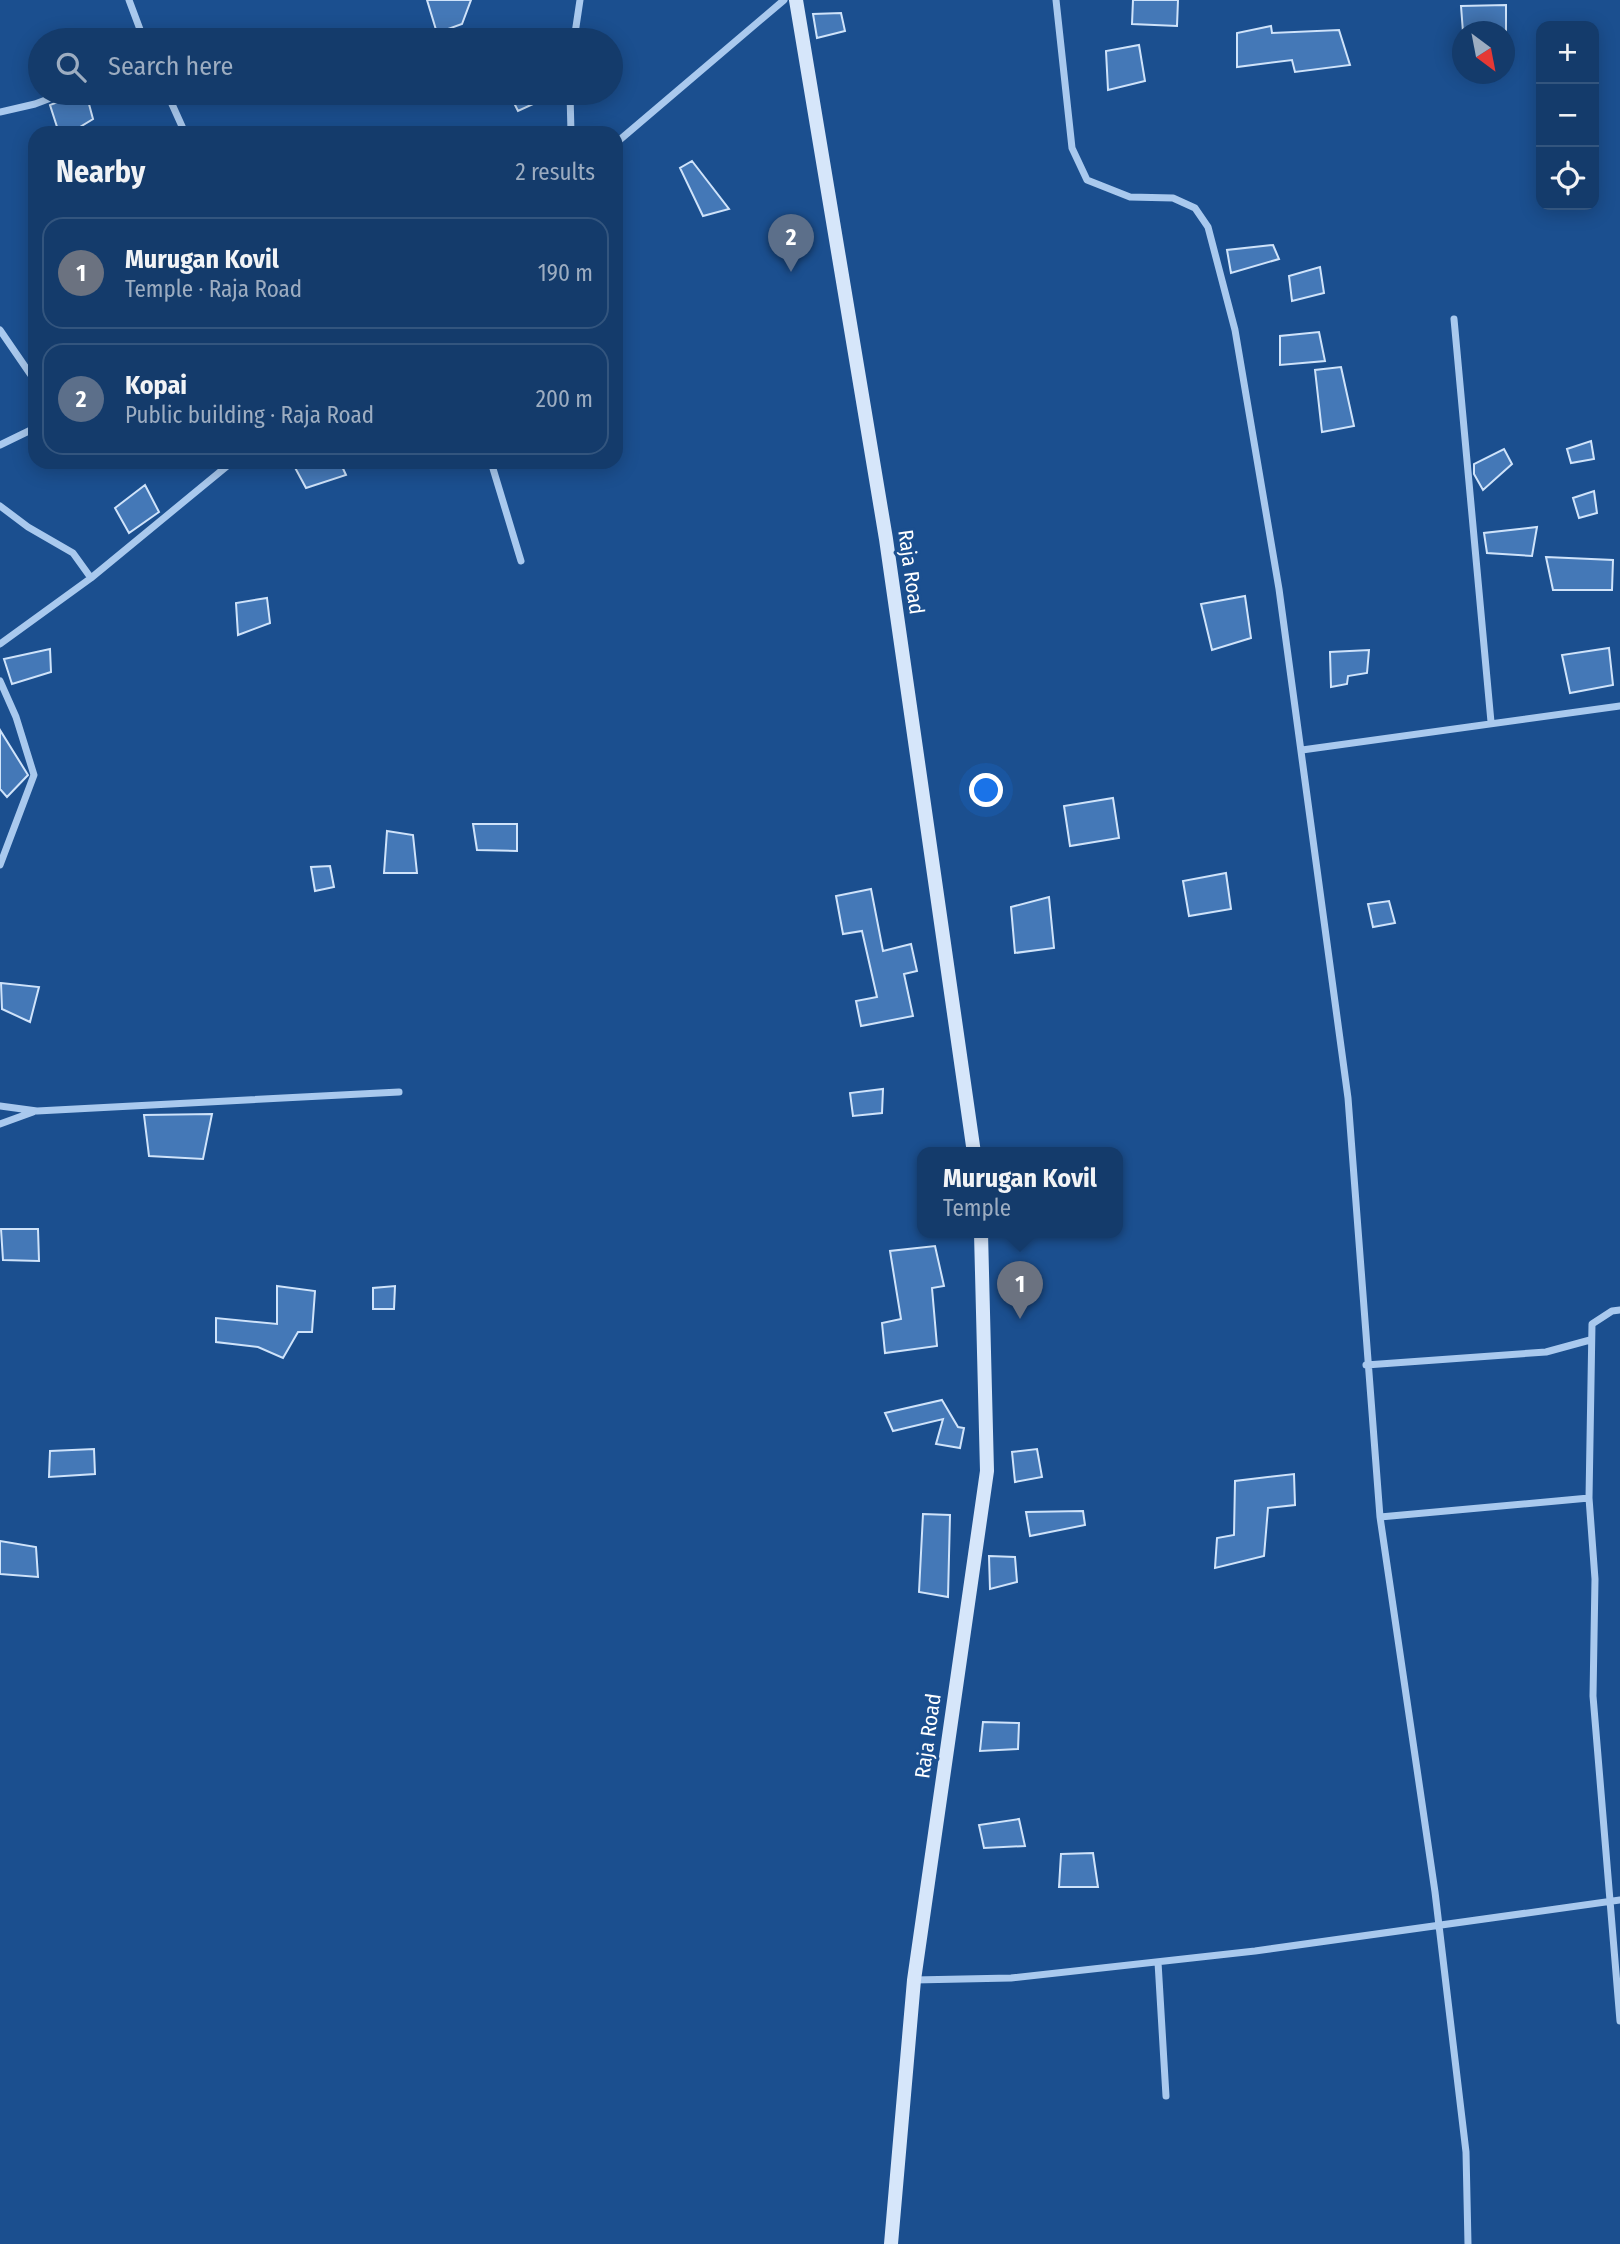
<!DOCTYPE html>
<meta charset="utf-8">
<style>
:root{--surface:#143b6b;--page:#214673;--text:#f1f3f6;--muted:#9dadc1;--line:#33557e;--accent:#e797bd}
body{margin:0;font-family:"Fira Sans Condensed",sans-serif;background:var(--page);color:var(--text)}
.controls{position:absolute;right:21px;top:21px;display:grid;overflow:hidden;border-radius:14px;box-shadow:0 4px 18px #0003}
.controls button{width:63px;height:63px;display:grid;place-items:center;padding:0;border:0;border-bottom:2px solid var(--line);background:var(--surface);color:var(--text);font:35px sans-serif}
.compass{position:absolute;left:1452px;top:21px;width:63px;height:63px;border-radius:50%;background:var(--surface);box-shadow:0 4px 18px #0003;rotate:148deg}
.you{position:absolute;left:987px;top:791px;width:24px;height:24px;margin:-18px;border:5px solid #fff;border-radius:50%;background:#1a73e8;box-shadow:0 0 0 10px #1a73e833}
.badge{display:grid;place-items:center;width:46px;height:46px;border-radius:50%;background:var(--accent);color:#fff;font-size:23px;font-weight:700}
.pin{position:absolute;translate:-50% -58px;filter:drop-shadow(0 2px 4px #0008)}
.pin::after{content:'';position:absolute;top:37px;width:24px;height:21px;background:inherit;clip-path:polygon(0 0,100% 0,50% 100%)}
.popup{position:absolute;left:917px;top:1147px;width:206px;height:91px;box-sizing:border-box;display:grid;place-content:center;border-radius:14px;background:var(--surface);filter:drop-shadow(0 2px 5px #0005);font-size:23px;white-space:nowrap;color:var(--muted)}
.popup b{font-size:26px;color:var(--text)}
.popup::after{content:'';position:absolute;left:50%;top:100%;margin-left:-14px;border:14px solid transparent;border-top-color:var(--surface)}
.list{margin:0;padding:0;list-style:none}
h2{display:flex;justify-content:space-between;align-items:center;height:91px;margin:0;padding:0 28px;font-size:30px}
h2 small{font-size:23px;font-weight:400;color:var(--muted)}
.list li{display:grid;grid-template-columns:46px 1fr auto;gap:21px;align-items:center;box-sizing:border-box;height:112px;margin:0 14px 14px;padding:0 14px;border:2px solid var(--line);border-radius:21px}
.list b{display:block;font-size:26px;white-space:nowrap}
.list p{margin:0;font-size:23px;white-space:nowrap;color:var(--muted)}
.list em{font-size:23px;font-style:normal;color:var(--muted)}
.icon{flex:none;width:38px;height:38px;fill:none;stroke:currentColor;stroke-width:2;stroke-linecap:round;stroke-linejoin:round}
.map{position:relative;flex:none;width:1620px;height:2244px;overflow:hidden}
.search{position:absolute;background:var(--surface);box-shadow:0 4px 18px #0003;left:28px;top:28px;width:595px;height:77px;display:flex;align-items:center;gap:18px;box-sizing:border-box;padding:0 24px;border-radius:38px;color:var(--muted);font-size:26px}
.panel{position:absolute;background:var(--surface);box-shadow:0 4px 18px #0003;left:28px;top:126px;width:595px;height:343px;border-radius:21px}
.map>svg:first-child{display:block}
</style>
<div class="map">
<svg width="1620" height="2244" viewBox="0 0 1620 2244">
<rect width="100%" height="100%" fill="#1b4f8f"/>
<path fill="#4478b7" stroke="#cfe3fa" stroke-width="2" d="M427 0H471L462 24 437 33Z
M1133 0H1178L1177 26 1132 24Z
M1506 5V32H1463L1461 6Z
M841 13 845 31 817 38 813 14Z
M1271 26 1272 33 1339 30 1350 65 1295 72 1292 60 1237 67V33Z
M1139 45 1145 81 1108 90 1106 51Z
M80 93H86L93 119 70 133H59L50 105Z
M509 93H557L518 111Z
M692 161 729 209 703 216 680 168Z
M1273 245 1279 259 1231 273 1227 250Z
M1320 267 1324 293 1292 301 1289 276Z
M1319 332 1325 361 1280 365V336Z
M1341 367 1354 426 1322 432 1315 370Z
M1591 441 1594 459 1571 463 1567 449Z
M1504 449 1512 464 1483 490 1474 474V464Z
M292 462H340L346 475 306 488Z
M145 485 159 512 129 533 115 508Z
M1594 491 1597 513 1579 518 1573 498Z
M1537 527 1532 556 1487 553 1484 533Z
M1546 557 1613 560 1612 590H1553Z
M1245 596 1251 638 1212 650 1201 604Z
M267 598 270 623 238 635 236 603Z
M1609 648 1613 685 1570 693 1562 655Z
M50 649 51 672 12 684 4 659Z
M1369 650 1367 673 1348 676 1347 684 1331 687 1330 652Z
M0 730 28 775 7 797 0 789Z
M1113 798 1119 838 1070 846 1064 806Z
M473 824H517V851L477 850Z
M387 831 413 835 417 873H384Z
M330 866 334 887 315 891 311 867Z
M1226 873 1231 909 1189 916 1183 881Z
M871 889 883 951 911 944 917 971 904 974 913 1016 861 1026 856 1001 877 997 862 931 843 934 836 896Z
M1049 897 1054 948 1015 953 1011 907Z
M1389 901 1395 923 1373 927 1368 904Z
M1 983 39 987 30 1022 2 1009Z
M883 1089 882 1113 853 1116 850 1093Z
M212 1114 203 1159 149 1156 144 1115Z
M1 1229H38L39 1261 3 1260Z
M935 1246 944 1286 932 1288 937 1346 885 1353 882 1323 901 1319 890 1251Z
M277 1286 315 1291 312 1332H298L283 1358 258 1347 216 1342V1318L277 1324Z
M395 1286 394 1309H373V1288Z
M942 1400 958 1427 964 1428 960 1448 936 1444 943 1419 893 1431 885 1413Z
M94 1449 95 1474 49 1477 50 1451Z
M1037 1449 1042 1477 1015 1482 1012 1452Z
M1294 1474 1295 1505 1268 1508 1264 1556 1215 1568 1217 1538 1234 1535 1235 1481Z
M1083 1511 1085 1525 1030 1536 1026 1512Z
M923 1514 950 1515 948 1597 919 1592Z
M0 1541 36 1547 38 1577 0 1574Z
M989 1556 1015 1557 1017 1582 990 1589Z
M983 1722 1019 1723 1018 1749 980 1751Z
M1019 1819 1025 1846 984 1848 979 1825Z
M1093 1853 1098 1887H1059L1061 1854Z"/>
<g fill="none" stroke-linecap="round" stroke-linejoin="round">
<path stroke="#a9c9ee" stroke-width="7" d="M129 0 144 40
M1056 0 1072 148 1087 180 1130 197 1173 198 1195 208 1208 227 1235 330 1279 589 1348 1098 1380 1517 1435 1892 1466 2152 1468 2244
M574 40 580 0
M167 93 185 133
M570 93 571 133
M0 112 35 104 64 93
M616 143 784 0
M1454 319 1491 722
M0 330 35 381
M0 445 35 428
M491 462 521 561
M0 506 28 527 73 553 91 578
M0 644 91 578 232 462
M0 681 16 717 34 775 0 865
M1302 750 1620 706
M0 1106 37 1111 399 1092
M0 1124 33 1112
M1620 1310 1612 1311 1592 1324 1589 1498 1595 1579 1593 1696 1620 2021
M1366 1365 1546 1352 1590 1340
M1380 1517 1589 1498
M1158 1962 1166 2096
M914 1980 1011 1978 1255 1951 1620 1900"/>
<path stroke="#d6e6fa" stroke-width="14" d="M796 0 886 539 974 1153
M891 2244 914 1980 987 1471 981 1233"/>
</g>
<g text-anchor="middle" stroke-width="6" stroke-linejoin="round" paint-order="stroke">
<g font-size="21" fill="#fff" stroke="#1b4f8f">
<text transform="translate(911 572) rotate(82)" y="7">Raja Road</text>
<text transform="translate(928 1736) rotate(-82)" y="7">Raja Road</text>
</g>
</g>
</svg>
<div class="controls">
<button>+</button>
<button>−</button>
<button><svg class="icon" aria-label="locate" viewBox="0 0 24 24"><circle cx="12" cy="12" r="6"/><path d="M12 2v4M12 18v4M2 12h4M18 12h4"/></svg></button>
</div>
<svg class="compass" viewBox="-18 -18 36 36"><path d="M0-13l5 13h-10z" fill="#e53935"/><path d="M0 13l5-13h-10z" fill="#9dadc1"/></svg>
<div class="you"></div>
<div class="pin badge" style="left:1020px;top:1319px;background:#6b7280">1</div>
<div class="popup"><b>Murugan Kovil</b>Temple</div>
<div class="pin badge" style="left:791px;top:272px;background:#5c6f8a">2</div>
<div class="search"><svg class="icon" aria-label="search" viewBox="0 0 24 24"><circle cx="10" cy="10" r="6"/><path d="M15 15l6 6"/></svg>Search here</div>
<section class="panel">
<h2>Nearby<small>2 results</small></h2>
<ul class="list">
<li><span class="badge" style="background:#6b7280">1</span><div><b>Murugan Kovil</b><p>Temple · Raja Road</p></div><em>190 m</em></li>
<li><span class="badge" style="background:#5c6f8a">2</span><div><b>Kopai</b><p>Public building · Raja Road</p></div><em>200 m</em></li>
</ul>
</section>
</div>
